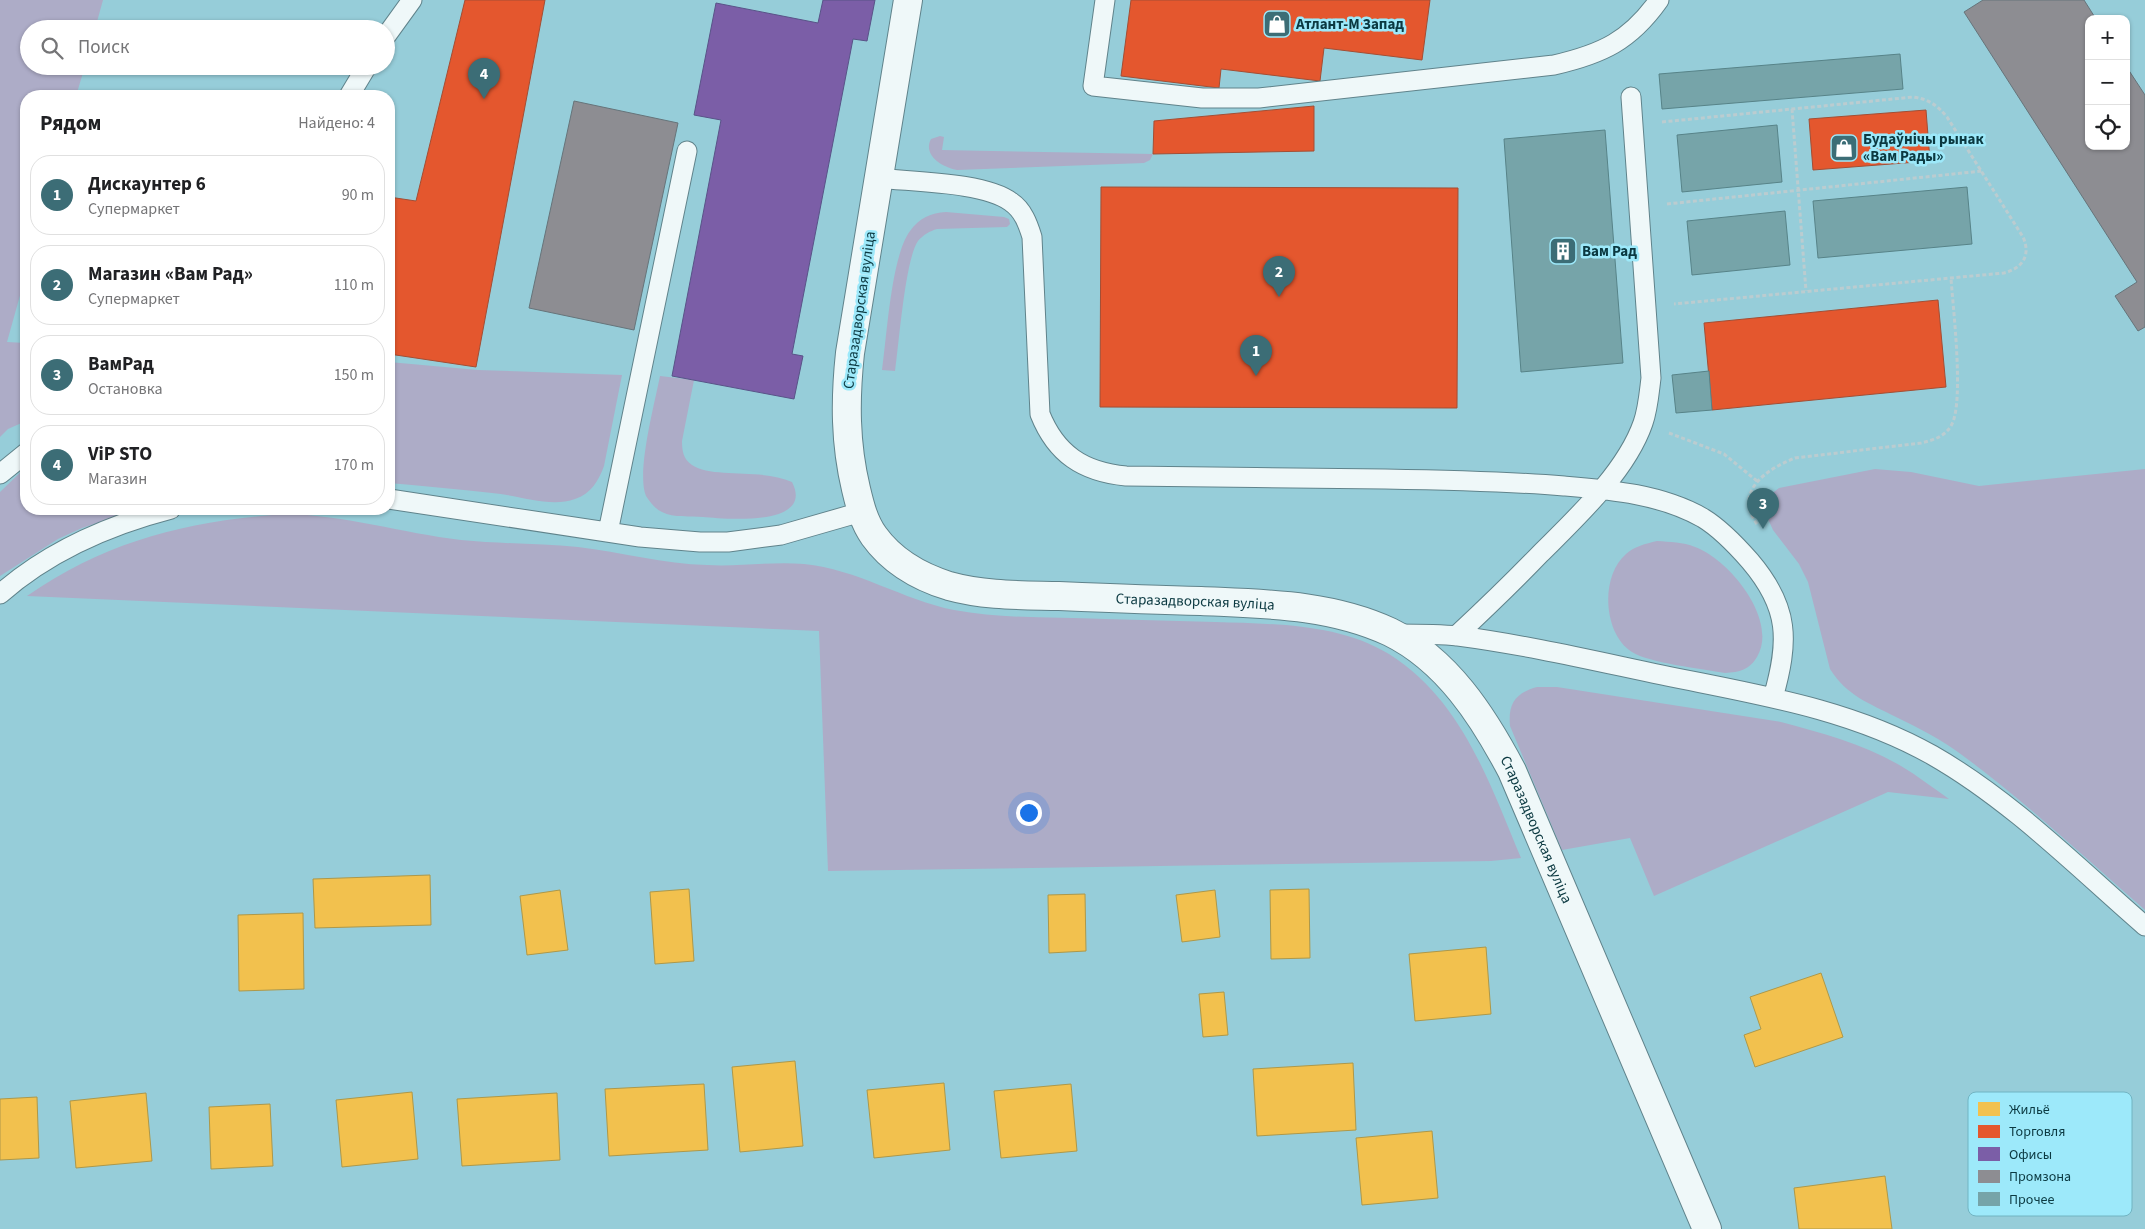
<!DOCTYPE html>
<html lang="ru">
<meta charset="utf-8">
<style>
:root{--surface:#fff;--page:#f2f2f2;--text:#202124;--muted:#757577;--line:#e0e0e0;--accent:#3c6d76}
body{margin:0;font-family:"Source Sans 3",sans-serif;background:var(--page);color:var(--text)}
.controls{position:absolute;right:15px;top:15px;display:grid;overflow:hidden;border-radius:10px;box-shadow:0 1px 4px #0004}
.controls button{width:45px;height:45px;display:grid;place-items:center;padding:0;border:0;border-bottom:1px solid var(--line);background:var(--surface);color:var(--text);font:25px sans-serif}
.you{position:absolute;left:1028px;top:812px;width:18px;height:18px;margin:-12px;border:4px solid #fff;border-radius:50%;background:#1a73e8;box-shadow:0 0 0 8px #1a73e833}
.badge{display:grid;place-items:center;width:32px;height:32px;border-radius:50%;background:var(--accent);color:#fff;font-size:16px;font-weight:700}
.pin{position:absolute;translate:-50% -41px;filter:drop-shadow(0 1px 2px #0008)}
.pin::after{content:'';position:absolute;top:26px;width:18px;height:15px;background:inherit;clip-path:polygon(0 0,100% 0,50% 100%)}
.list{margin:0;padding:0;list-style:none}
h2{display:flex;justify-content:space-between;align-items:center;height:65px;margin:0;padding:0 20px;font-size:21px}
h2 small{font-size:16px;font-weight:400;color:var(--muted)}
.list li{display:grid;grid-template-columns:32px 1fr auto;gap:15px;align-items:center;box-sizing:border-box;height:80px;margin:0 10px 10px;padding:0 10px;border:1px solid var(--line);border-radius:20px}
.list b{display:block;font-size:19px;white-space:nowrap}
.list p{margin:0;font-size:16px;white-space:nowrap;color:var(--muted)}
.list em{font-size:16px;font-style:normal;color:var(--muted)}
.icon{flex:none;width:28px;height:28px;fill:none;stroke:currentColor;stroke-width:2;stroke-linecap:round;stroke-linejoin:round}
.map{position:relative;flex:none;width:2145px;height:1229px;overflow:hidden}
.search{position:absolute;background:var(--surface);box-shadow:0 1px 4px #0004;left:20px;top:20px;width:375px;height:55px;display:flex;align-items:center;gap:12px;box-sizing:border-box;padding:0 18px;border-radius:28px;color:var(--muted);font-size:19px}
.panel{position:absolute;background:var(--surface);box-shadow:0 1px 4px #0004;left:20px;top:90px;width:375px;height:425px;border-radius:20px}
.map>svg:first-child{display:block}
</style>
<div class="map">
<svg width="2145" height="1229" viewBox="0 0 2145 1229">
<rect width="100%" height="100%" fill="#96cdd9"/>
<path fill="#adacc7" d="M0 0H103L95 29H29V66H85L76 96H26V274L7 342 26 343V421L8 429 0 437Z
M940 136 944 137 942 150 1153 154 1150 160 1144 163 957 170C944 168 922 156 931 139Z
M946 212 1004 217 1009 219 1010 224 1007 227 937 229C930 231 923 235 918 241 905 260 899 344 895 371L882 370C887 336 891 257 910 231 919 218 931 213 946 212Z
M389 362 478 370 622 375 604 466C599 480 591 494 575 499 550 508 518 495 492 493 458 489 423 486 389 483Z
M660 376 694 380 682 441C682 450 683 459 692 465 713 479 762 468 792 482 815 527 726 519 703 517 690 516 674 518 662 512 655 509 650 502 646 496 636 473 655 402 660 376Z
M26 467V509H139L82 528 58 539 0 576V492Z
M1875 469 1911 472 1979 486 2145 469V910C2085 858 2026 802 1962 755 1942 740 1919 728 1896 717 1869 703 1847 696 1830 669L1808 582 1799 564 1773 530 1767 517 1766 506 1770 495 1779 488Z
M285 514C345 515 402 533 461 540 500 544 539 543 578 547 621 552 664 564 707 565 739 567 772 561 804 564 857 569 903 600 954 610 1004 619 1055 617 1105 619 1142 620 1179 621 1215 622 1273 624 1338 623 1389 654 1462 700 1489 782 1521 858L1491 861 828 871 819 631 27 596C108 540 188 521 285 514Z
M1657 541C1670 542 1683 542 1695 547 1729 559 1779 620 1757 657 1749 670 1740 672 1725 673 1703 669 1649 663 1632 652 1603 634 1600 576 1626 554 1635 546 1645 544 1657 541Z
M1537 687H1557L1781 722C1822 733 1864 744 1901 766 1918 776 1933 788 1949 799L1888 792 1654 896 1630 838 1562 850 1510 726C1508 704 1515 693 1537 687Z"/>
<path fill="#f2c14e" stroke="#ad984a" d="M430 875 431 925 315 928 313 879Z
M689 889 694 961 655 964 650 892Z
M1309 889 1310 958 1271 959 1270 890Z
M560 890 568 950 527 955 520 896Z
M1215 890 1220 937 1182 942 1176 895Z
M1085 894 1086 951 1049 953 1048 895Z
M303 913 304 989 239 991 238 915Z
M1486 947 1491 1014 1415 1021 1409 954Z
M1821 973 1843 1037 1755 1067 1744 1035 1761 1029 1750 997Z
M1224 992 1228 1035 1203 1037 1199 994Z
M795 1061 803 1146 740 1152 732 1067Z
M1353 1063 1356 1130 1257 1136 1253 1069Z
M944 1083 950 1150 874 1158 867 1090Z
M704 1084 708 1150 609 1156 605 1089Z
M1071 1084 1077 1151 1001 1158 994 1091Z
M412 1092 418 1159 342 1167 336 1100Z
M146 1093 152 1161 76 1168 70 1101Z
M557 1093 560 1160 462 1166 457 1099Z
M37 1097 39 1158 0 1160V1099Z
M270 1104 273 1166 211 1169 209 1107Z
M1432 1131 1438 1198 1362 1205 1356 1138Z
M1885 1176 1892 1229H1799L1794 1188Z"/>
<path fill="#e4572e" stroke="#a34e34" d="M465 0H545L476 367 389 354V197L416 201Z
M1131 0H1430L1422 60 1324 48 1320 81 1221 69 1219 88 1121 76Z
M1314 106V151L1153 154 1154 121Z
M1926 110 1930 161 1813 170 1809 119Z
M1101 187 1458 188 1457 408 1100 407Z
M1938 300 1946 387 1712 410 1704 323Z"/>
<path fill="#7b5ea7" stroke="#595388" d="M823 0H875L867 41 853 39 792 354 803 356 794 399 672 376 721 120 694 115 716 3 818 23Z"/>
<path fill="#8d8d92" stroke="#66747a" d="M1983 0H2084L2096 19H2089V146H2126V66L2145 95V327L2138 331 2115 296 2137 282 1964 12Z
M574 101 678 123 634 330 529 308Z"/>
<path fill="#76a4a9" stroke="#578388" d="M1900 54 1903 89 1662 109 1659 74Z
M1777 125 1782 182 1682 192 1677 135Z
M1605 130 1623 363 1521 372 1504 139Z
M1967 187 1972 244 1818 258 1813 201Z
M1785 211 1790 265 1692 275 1687 221Z
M1709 371 1712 410 1676 413 1672 375Z"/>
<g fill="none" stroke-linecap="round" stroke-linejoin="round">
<g stroke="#60838b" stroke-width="21">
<path id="lane" d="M1105 0 1093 86 1202 98H1259L1554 65C1602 54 1630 41 1659 0
M386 36 412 0
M349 96 367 66
M878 178C912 182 985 182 1011 202 1023 210 1028 224 1032 237L1040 414C1056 454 1083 472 1126 476 1212 477 1299 478 1385 479 1445 480 1504 481 1564 486 1611 490 1661 494 1703 518 1721 529 1736 545 1750 561 1790 608 1789 641 1773 698
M0 474 26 453
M389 499 640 537 700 542H728L781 535 861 512
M608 532 687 151
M0 594C49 551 109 525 171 509
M1396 634C1417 634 1438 634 1458 636 1527 645 1595 661 1662 675 1754 694 1849 708 1932 755 2011 800 2077 867 2145 926
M1456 636C1485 609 1513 582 1540 554 1576 518 1626 472 1643 423 1648 409 1649 394 1651 378L1631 97"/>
</g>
<g stroke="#60838b" stroke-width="30">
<g id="street">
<path id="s1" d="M908 0 850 353C845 400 845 443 856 489 860 506 864 522 874 536 892 561 920 577 949 586 985 596 1022 595 1059 596 1106 598 1154 600 1201 601 1265 604 1330 604 1390 632 1447 660 1483 716 1512 771L1707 1229"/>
</g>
</g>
<path stroke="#bbccd0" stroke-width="3" stroke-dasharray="4 2.5" stroke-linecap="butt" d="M1792 109 1806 291
M1662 122 1913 97C1928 99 1937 105 1947 117L2023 237C2031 255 2023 268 2004 273L1674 304
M1667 204 1982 171
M1669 433 1724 454 1757 481
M1757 524C1733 491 1767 469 1795 458L1921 443C1934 440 1946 436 1952 424 1964 400 1953 308 1951 278"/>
<use href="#lane" stroke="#eff8f9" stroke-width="19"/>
<use href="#street" stroke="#eff8f9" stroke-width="28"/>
</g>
<defs>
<g id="shop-square" transform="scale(1.4375)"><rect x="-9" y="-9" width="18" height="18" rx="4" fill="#3c6d76" stroke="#9de9fa"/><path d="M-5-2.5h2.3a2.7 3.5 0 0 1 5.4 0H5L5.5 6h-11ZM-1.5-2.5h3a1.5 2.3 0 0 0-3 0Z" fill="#fff"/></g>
<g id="building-square" transform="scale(1.4375)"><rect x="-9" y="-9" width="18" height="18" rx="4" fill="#3c6d76" stroke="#9de9fa"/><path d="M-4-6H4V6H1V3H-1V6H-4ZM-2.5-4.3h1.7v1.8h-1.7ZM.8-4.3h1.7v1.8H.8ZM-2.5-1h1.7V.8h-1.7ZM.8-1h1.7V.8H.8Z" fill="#fff"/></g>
</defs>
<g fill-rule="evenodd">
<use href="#shop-square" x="1277" y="24"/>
<use href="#shop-square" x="1844" y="148"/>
<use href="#building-square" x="1563" y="251"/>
</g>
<g text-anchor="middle" stroke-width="5" stroke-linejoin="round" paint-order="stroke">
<g font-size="15" font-weight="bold" fill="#0b3941" stroke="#9de9fa" text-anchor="start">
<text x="1296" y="29">Атлант-М Запад</text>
<text x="1863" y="144">Будаўнічы рынак<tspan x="1863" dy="17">«Вам Рады»</tspan></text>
<text x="1582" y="256">Вам Рад</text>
</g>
<g font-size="15" fill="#0b3941" stroke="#9de9fa">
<text transform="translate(859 310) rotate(-82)" y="5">Старазадворская вуліца</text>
<text dy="5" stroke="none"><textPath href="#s1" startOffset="884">Старазадворская вуліца</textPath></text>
<text dy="5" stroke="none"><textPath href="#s1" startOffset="1334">Старазадворская вуліца</textPath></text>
</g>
</g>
<rect x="1968" y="1092" width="164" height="124" rx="8" fill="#9de9fa" stroke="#71b4c2" stroke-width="1"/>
<rect x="1978" y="1102" width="22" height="14" fill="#f2c14e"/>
<rect x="1978" y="1125" width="22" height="13" fill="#e4572e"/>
<rect x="1978" y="1147" width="22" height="14" fill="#7b5ea7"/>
<rect x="1978" y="1170" width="22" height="13" fill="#8d8d92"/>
<rect x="1978" y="1192" width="22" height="14" fill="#76a4a9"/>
<g font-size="14" fill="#0b3941">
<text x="2009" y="1114">Жильё</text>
<text x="2009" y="1136">Торговля</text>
<text x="2009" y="1159">Офисы</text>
<text x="2009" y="1181">Промзона</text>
<text x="2009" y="1204">Прочее</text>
</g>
</svg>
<div class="controls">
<button>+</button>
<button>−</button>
<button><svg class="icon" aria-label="locate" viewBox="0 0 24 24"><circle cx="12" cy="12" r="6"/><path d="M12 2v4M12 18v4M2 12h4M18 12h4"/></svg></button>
</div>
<div class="you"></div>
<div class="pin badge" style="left:1256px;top:376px">1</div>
<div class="pin badge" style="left:1279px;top:297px">2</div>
<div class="pin badge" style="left:1763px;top:529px">3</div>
<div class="pin badge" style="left:484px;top:99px">4</div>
<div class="search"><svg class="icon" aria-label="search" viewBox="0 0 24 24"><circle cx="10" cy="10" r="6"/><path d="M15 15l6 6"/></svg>Поиск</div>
<section class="panel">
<h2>Рядом<small>Найдено: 4</small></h2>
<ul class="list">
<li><span class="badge">1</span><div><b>Дискаунтер 6</b><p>Супермаркет</p></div><em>90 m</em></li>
<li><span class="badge">2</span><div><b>Магазин «Вам Рад»</b><p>Супермаркет</p></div><em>110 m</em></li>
<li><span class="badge">3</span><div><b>ВамРад</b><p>Остановка</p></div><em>150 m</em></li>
<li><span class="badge">4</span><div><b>ViP STO</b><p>Магазин</p></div><em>170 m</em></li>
</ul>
</section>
</div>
